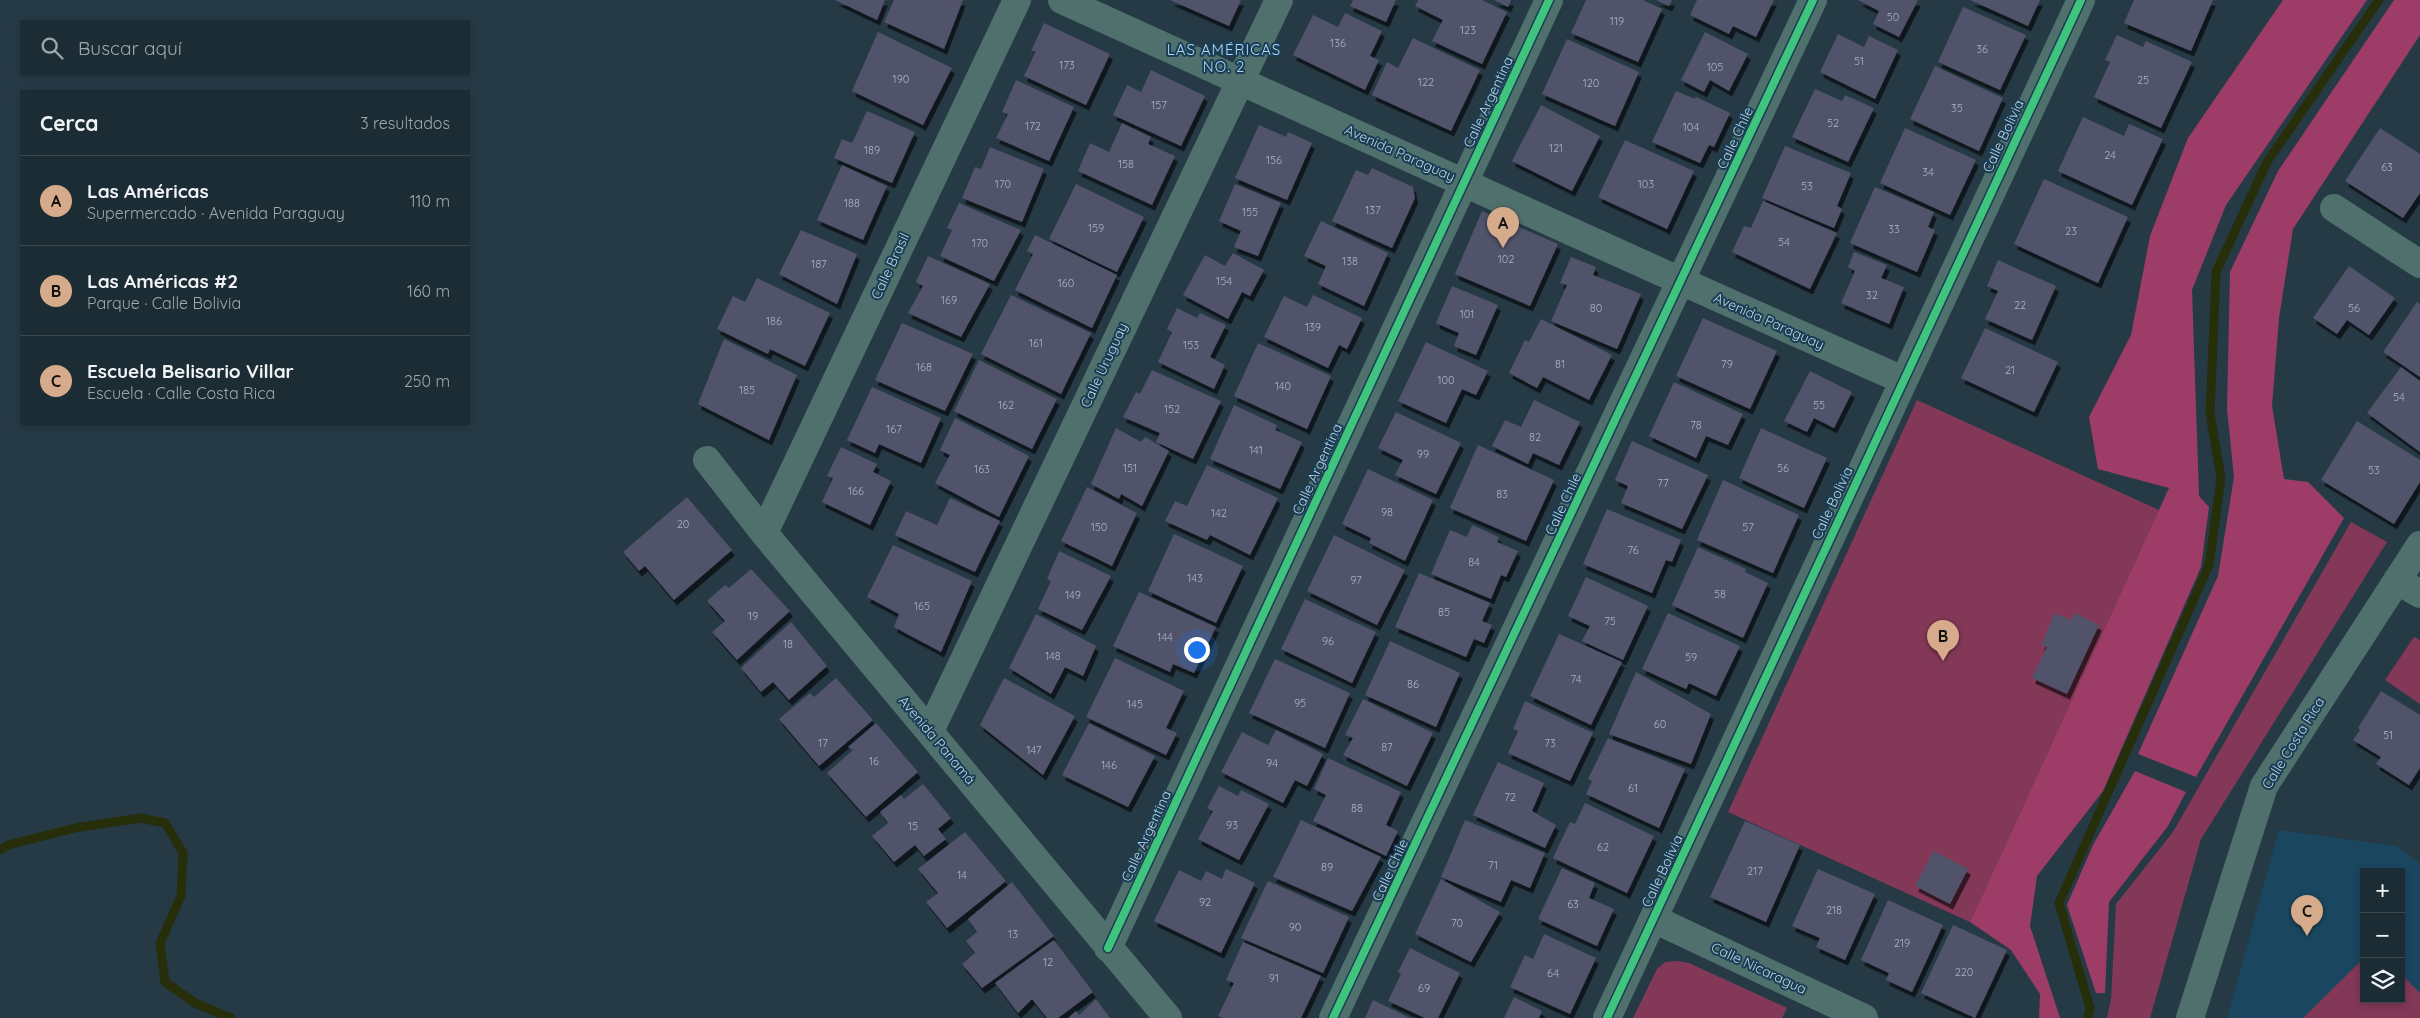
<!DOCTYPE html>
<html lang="es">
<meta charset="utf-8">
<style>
:root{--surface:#1c2c34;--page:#25343c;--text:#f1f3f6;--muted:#a0a7ac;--line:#3a484f;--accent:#d6ab8b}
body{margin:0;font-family:Quicksand,sans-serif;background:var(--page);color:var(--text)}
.controls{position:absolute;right:15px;bottom:15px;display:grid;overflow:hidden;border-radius:0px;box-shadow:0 2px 8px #0003}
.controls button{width:45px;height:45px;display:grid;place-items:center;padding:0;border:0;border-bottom:1px solid var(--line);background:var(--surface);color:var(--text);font:25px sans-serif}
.you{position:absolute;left:1196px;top:649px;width:18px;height:18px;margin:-12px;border:4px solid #fff;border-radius:50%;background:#1a73e8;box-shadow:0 0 0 8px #1a73e833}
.badge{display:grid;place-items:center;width:32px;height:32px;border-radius:50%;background:var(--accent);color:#111;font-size:16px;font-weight:700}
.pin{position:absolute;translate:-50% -41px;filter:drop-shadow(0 1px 2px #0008)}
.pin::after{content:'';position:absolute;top:26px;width:18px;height:15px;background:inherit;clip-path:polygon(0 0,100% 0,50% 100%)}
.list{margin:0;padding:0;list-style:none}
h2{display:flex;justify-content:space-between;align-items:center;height:65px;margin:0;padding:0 20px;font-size:21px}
h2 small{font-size:16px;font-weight:400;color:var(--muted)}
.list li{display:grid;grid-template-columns:32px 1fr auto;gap:15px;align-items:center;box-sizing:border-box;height:90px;padding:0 20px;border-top:1px solid var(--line)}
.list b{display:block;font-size:19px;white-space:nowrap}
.list p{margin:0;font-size:16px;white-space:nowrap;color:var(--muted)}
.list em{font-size:16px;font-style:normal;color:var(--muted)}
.icon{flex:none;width:28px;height:28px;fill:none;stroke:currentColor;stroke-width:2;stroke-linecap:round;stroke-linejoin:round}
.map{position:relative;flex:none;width:2420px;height:1018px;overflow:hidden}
.search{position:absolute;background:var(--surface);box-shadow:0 2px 8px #0003;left:20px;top:20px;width:450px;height:55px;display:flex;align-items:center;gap:12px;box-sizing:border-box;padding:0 18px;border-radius:0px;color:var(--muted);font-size:19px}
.panel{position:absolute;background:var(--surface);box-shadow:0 2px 8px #0003;left:20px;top:90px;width:450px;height:335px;border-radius:0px}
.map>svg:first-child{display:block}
</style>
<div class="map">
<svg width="2420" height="1018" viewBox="0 0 2420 1018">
<defs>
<filter id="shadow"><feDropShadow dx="3" dy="5.5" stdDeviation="0" flood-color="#0009"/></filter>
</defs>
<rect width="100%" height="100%" fill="#263a46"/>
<path fill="#1b465f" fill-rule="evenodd" d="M2279 830 2397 846 2420 864V1018H2227ZM2364 872H2401V999H2364Z"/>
<path fill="#833858" d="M1917 400 2159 510 1970 922 1728 812Z
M2351 522 2387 542 2201 839 2150 1018H2107L2111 1000 2116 904 2173 832Z
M2414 637 2420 640V704L2385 680Z
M2364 958V999H2401V974L2420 993V1018H2303Z
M1677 961 1689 963 1787 1008 1782 1018H1633L1657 969 1665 962Z"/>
<path fill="#9d3d67" d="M2283 0H2367L2226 205 2192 290 2199 496 2209 507 2201 567 2103 791 2037 876 2030 926 2060 1018H2039L2040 994 2011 950 1970 922 2169 488 2098 469 2089 417 2131 335 2150 236 2188 138Z
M2394 0H2420V35L2293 229 2279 318 2272 406 2284 479 2308 482 2344 518 2196 777 2138 754 2218 576 2234 477 2227 409 2230 272 2278 171Z
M2135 771 2186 792 2168 826 2109 902 2105 993H2096L2067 905 2093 845Z"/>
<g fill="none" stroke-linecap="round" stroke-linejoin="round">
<path stroke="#272f0a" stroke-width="9" d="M0 850 8 845 75 828 140 818 165 823 183 853 181 896 160 943 165 982 195 1003 231 1018
M2088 1018 2090 1008 2059 903 2209 565 2221 478 2210 414 2216 272 2267 162 2379 0"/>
</g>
<path fill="#51526b" filter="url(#shadow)" d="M835 0H885L877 20Z
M894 0H963L944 49 884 22Z
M1170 0H1241L1229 26Z
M1353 0H1396L1386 22 1350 6Z
M1418 0H1482L1507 12 1482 64 1432 41 1443 20 1415 6Z
M1494 0H1511L1508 7Z
M1586 0H1643L1662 9 1638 62 1571 33Z
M1656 0H1672L1669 6Z
M1697 0H1774L1756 37 1733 26 1729 34 1690 15Z
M1858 0H1918L1899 37 1873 24 1879 11Z
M1970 0H2040L2028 26Z
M2134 0H2213L2191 51 2124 23Z
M1963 7 2026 35 2000 90 1938 62Z
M1345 13 1382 31 1370 56 1379 60 1365 90 1293 55 1313 15 1338 27Z
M1044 23 1110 54 1086 105 1024 76 1036 51H1031Z
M878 32 952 68 923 125 852 91Z
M1705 32 1748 54 1729 91 1710 80 1704 92 1681 80Z
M1838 34 1864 47 1869 36 1898 50 1875 99 1820 72Z
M2117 35 2143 47 2146 41 2192 62 2161 128 2094 97 2110 62 2105 60Z
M1413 38 1480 70 1451 131 1372 95 1387 62 1398 68Z
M1567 39 1639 72 1615 126 1542 94Z
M1935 66 2003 98 1979 151 1910 119Z
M1151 70 1205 96 1181 146 1113 115 1127 85 1141 92Z
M1016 80 1074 107 1049 161 996 138 1008 114 1002 112Z
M1815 89 1842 101 1845 95 1874 108 1848 162 1792 137Z
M1676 91 1695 99 1696 97 1730 113 1714 147 1709 145 1700 163 1652 142Z
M1541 105 1600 136 1572 191 1512 161Z
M867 111 915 132 892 183 834 158 842 139 852 143Z
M2083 117 2124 136 2129 124 2163 139 2132 205 2058 171Z
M1122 123 1151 137 1148 144 1175 156 1152 205 1078 171 1090 143 1109 152Z
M1259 125 1286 137 1288 132 1312 143 1287 200 1235 178Z
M1905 128 1976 160 1950 215 1880 183Z
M2380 128 2420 154V193L2403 218 2345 181Z
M1625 140 1694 171 1667 229 1598 197Z
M1785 146 1851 173 1837 206 1842 209 1834 228 1762 198Z
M990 147 1044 169 1022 222 962 198 975 167 981 169Z
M842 165 887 186 863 240 817 220Z
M1372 168 1413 187 1415 198 1392 248 1332 221 1356 170 1368 175Z
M2044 179 2128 217 2098 283 2014 244Z
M1076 184 1144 217 1117 272 1049 239Z
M1235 184 1281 203 1258 256 1234 247 1241 231 1219 221Z
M1875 187 1934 212 1928 227 1935 230 1917 272 1850 243Z
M1763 201 1837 233 1810 289 1732 252 1744 226 1751 228Z
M959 203 1021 230 994 281 940 256 952 230 947 228Z
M1482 211 1558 244 1530 306 1455 274Z
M1321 221 1388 253 1364 306 1318 284 1326 266 1304 256Z
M801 230 857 254 837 304 779 274Z
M1035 235 1117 275 1092 328 1015 290 1033 254 1027 251Z
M1854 252 1887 265 1881 278 1904 287 1889 324 1841 303 1855 271 1848 267Z
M1233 253 1264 270 1250 296 1242 292 1228 319 1183 295 1205 255 1225 266Z
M928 256 990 284 961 337 908 313 923 286 916 282Z
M1571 257 1596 267 1593 275 1641 294 1617 349 1551 321 1567 285 1560 283Z
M1998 260 2056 286 2032 340 1985 319 1998 291 1987 286Z
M2349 266 2395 298 2369 335 2347 320 2337 334 2313 318Z
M757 278 830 313 805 366 770 349 768 354 717 329 733 296 745 302Z
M1452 286 1498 305 1476 355 1454 346 1459 333 1436 323Z
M1011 295 1091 333 1061 394 981 354Z
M1313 295 1362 318 1347 349 1339 345 1328 368 1264 337 1284 296 1307 307Z
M2417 302 2420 304V377L2383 352Z
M1177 308 1197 318 1200 313 1226 325 1210 357 1225 365 1214 389 1158 362 1172 332 1167 329Z
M1703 318 1777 351 1750 409 1676 376Z
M1541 319 1612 355 1589 400 1543 377 1537 388 1509 373 1525 340 1529 342Z
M902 323 973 354 945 411 875 380Z
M1985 328 2058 362 2034 412 1961 378Z
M724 339 797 375 769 440 698 404Z
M1426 342 1488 371 1476 395 1462 389 1446 423 1398 401Z
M1258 343 1331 376 1307 429 1234 396Z
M979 360 1057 399 1032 449 954 411Z
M2401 367 2420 381V452L2367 413Z
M1152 370 1221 401 1193 459 1156 442 1160 433 1123 417 1136 392 1140 394Z
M1810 371 1852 392 1834 428 1814 418 1807 432 1784 421Z
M1674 382 1743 414 1728 445 1706 436 1696 458 1649 436Z
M872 387 941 418 921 463 879 444 875 453 847 440Z
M1534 400 1580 422 1559 465 1533 453 1528 464 1492 446 1505 420 1521 427Z
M1234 405 1277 425 1275 430 1302 442 1280 489 1210 459Z
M1396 412 1461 443 1436 494 1395 475 1403 460 1378 448Z
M955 418 1029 456 999 517 935 483 950 455 940 450Z
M2357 421 2420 460V482L2394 524 2321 480Z
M1116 428 1141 442 1145 437 1169 451 1142 506 1121 494 1119 499 1091 484Z
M1761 428 1827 458 1804 508 1739 478Z
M1632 441 1708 475 1682 529 1621 503 1628 486 1615 480Z
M1478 445 1554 480 1526 541 1450 508Z
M841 447 877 464 873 472 891 481 870 525 822 502 833 478 827 476Z
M1207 465 1278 498 1250 555 1210 535 1207 540 1165 521 1175 501 1187 506Z
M1368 469 1433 500 1405 561 1369 543 1371 538 1342 524Z
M1723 480 1799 515 1773 573 1697 540Z
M1087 487 1137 513 1112 566 1061 541Z
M687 497 732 550 674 600 645 566 639 571 623 552Z
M950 498 1000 521 975 572 895 535 906 511 937 525Z
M1607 509 1681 540 1672 562 1666 560 1652 593 1583 564Z
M1472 525 1499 537 1497 542 1518 551 1506 577 1501 575 1491 599 1431 574 1450 530 1467 537Z
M1174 534 1243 566 1216 623 1148 591Z
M1334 535 1405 570 1377 625 1307 591Z
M893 545 972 581 941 652 894 627 899 614 867 597Z
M1698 547 1746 569 1745 572 1768 583 1743 638 1672 605Z
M1059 551 1111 576 1082 630 1038 609 1051 581 1047 579Z
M751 569 790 611 737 660 712 632 725 621 707 601 725 585 729 588Z
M1419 573 1490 603 1482 621 1492 625 1484 643 1474 639 1466 657 1395 627Z
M1586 577 1648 606 1623 660 1582 641 1590 626 1568 616Z
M1139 592 1216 627 1194 673 1173 664 1170 672 1113 646Z
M1305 599 1376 632 1352 683 1281 649Z
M1668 613 1740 646 1716 696 1689 683 1686 689 1642 669Z
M2055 613 2071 620 2075 613 2099 625 2067 694 2032 678 2047 647 2041 645Z
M1036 614 1096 646 1083 676 1065 667 1051 694 1009 668Z
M791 622 827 666 789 700 773 682 761 692 741 668Z
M1559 634 1622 662 1591 725 1530 696Z
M1390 641 1460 673 1436 727 1365 695Z
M1115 658 1184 691 1166 728 1177 733 1166 755 1086 717Z
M1275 659 1350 693 1325 748 1249 713Z
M1636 672 1711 714 1691 764 1609 734Z
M836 678 873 720 819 766 779 719 810 693 814 697Z
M1004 678 1075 716 1043 775 980 725Z
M2381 691 2420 715V768L2409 785 2376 764 2381 757 2353 740 2360 730 2358 728Z
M1363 699 1433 733 1407 786 1343 755 1353 738 1345 735Z
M1525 701 1593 733 1570 781 1508 753 1518 731 1513 729Z
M876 723 918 772 866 817 827 773 853 750 848 747Z
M1089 723 1155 756 1128 807 1062 775Z
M1276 730 1323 754 1307 786 1295 780 1283 803 1221 772 1242 732 1268 745Z
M1608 738 1685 769 1659 828 1586 794 1592 781 1588 779Z
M1328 758 1401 792 1386 825 1398 831 1386 856 1313 821 1326 795 1314 789Z
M1498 762 1544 783 1532 811 1556 825 1545 848 1473 815Z
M923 784 951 818 938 829 946 839 924 856 915 845 894 862 872 836 888 823 880 812 901 795 904 799Z
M1219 786 1238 796 1241 790 1269 804 1239 860 1198 839 1213 811 1207 808Z
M1585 803 1654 836 1627 893 1553 858 1570 822 1575 824Z
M1301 820 1381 857 1352 911 1273 877Z
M1465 820 1545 853 1530 888 1511 880 1501 902 1441 877Z
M1745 821 1800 845 1766 922 1710 897Z
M965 832 1006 881 947 928 926 902 938 893 918 869Z
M1934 851 1968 869 1950 904 1915 886Z
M1562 868 1595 883 1589 898 1614 909 1597 946 1538 919Z
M1226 869 1255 883 1221 953 1154 921 1179 870 1201 881 1206 871 1222 879Z
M1818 869 1875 894 1845 960 1816 947 1820 938 1792 926Z
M1441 879 1500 912 1471 962 1415 934Z
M1268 881 1349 917 1323 973 1241 938Z
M1012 882 1054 936 982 988 962 964 975 953 966 941 977 932 968 919Z
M1888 900 1943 925 1912 992 1886 980 1889 973 1861 960Z
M1953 925 2007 950 1975 1018 1921 993Z
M1544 934 1596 958 1570 1014 1510 987 1525 955 1533 959Z
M1054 940 1093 992 1058 1018H1047L1032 999 1018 1013 995 983Z
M1243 942 1321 976 1301 1018H1223L1218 1016 1234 983 1226 980Z
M1410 948 1460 973 1438 1018H1425L1388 1001 1401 974 1398 972Z
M1514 997 1542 1011 1539 1018H1504Z
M1096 999 1110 1018H1068L1076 1011 1079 1015Z
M1373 1000 1410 1018H1365Z"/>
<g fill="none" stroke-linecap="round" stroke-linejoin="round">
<path stroke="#4f706c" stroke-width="28" d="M1062 0C1342 127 1621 256 1903 380
M2334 208 2420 264
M707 460 764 533 1168 1018
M764 533 1017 0
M2397 580 2420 594
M930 731 1279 0
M1654 919 1864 1018
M1108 948 1549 0
M1333 1018 1813 0
M1607 1018 2081 0
M2190 1018 2264 786 2420 545"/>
<g stroke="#183d54" stroke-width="11">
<path id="cycleway" d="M1108 948 1549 0
M1333 1018 1813 0
M1607 1018 2081 0"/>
</g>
<use href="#cycleway" stroke="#40c37c" stroke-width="8"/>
</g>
<g text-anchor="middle" stroke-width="4" stroke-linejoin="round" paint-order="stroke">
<g font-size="11" fill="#a5b4c5">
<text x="1893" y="21">50</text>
<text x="1617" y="25">119</text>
<text x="1468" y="34">123</text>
<text x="1338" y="47">136</text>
<text x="1982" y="53">36</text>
<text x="1859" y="65">51</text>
<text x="1067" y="69">173</text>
<text x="1715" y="71">105</text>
<text x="901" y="83">190</text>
<text x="2143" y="84">25</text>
<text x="1426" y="86">122</text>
<text x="1591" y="87">120</text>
<text x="1159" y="109">157</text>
<text x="1957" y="112">35</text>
<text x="1833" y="127">52</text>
<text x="1033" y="130">172</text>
<text x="1691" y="131">104</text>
<text x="1556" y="152">121</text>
<text x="872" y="154">189</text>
<text x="2110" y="159">24</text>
<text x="1274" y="164">156</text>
<text x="1126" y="168">158</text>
<text x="2387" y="171">63</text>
<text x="1928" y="176">34</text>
<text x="1003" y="188">170</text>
<text x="1646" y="188">103</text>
<text x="1807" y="190">53</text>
<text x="852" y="207">188</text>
<text x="1373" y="214">137</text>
<text x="1250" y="216">155</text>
<text x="1096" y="232">159</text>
<text x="1894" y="233">33</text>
<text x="2071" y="235">23</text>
<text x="1784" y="246">54</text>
<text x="980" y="247">170</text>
<text x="1506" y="263">102</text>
<text x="1350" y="265">138</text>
<text x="819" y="268">187</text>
<text x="1224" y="285">154</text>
<text x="1066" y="287">160</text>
<text x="1872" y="299">32</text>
<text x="949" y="304">169</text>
<text x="2020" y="309">22</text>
<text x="1596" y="312">80</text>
<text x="2354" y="312">56</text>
<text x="1467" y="318">101</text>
<text x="774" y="325">186</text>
<text x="1313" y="331">139</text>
<text x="1036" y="347">161</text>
<text x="1191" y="349">153</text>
<text x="1560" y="368">81</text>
<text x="1727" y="368">79</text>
<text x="924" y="371">168</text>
<text x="2010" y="374">21</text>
<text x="1446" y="384">100</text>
<text x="1283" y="390">140</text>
<text x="747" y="394">185</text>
<text x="2399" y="401">54</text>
<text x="1006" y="409">162</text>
<text x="1819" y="409">55</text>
<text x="1172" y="413">152</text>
<text x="1696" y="429">78</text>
<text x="894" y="433">167</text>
<text x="1535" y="441">82</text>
<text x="1256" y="454">141</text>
<text x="1423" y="458">99</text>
<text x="1130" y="472">151</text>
<text x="1783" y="472">56</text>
<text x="982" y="473">163</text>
<text x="2374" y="474">53</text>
<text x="1663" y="487">77</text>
<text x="856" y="495">166</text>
<text x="1502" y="498">83</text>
<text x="1387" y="516">98</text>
<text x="1219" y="517">142</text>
<text x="683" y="528">20</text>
<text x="1099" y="531">150</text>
<text x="1748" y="531">57</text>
<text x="1633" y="554">76</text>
<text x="1474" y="566">84</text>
<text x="1195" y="582">143</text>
<text x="1356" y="584">97</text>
<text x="1720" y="598">58</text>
<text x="1073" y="599">149</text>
<text x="922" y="610">165</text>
<text x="1444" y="616">85</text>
<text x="753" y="620">19</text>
<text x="1610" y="625">75</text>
<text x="1165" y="641">144</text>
<text x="1328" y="645">96</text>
<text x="788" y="648">18</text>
<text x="1053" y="660">148</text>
<text x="1691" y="661">59</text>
<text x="1576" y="683">74</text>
<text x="1413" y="688">86</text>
<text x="1300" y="707">95</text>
<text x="1135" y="708">145</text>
<text x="1660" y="728">60</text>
<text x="2388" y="739">51</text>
<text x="823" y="747">17</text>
<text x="1550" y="747">73</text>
<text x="1387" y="751">87</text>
<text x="1034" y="754">147</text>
<text x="874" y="765">16</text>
<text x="1272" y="767">94</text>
<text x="1109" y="769">146</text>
<text x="1633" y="792">61</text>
<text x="1510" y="801">72</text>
<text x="1357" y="812">88</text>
<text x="1232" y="829">93</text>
<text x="913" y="830">15</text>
<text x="1603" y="851">62</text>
<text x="1493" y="869">71</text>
<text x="1327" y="871">89</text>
<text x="1755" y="875">217</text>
<text x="962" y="879">14</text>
<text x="1205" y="906">92</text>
<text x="1573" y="908">63</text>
<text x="1834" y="914">218</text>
<text x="1457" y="927">70</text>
<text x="1295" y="931">90</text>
<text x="1013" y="938">13</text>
<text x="1902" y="947">219</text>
<text x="1048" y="966">12</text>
<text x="1964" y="976">220</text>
<text x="1553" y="977">64</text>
<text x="1274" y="982">91</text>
<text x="1424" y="992">69</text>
</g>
<g font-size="14" fill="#c1d5e3" stroke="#183d54">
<text transform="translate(1488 102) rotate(-65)" y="5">Calle Argentina</text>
<text transform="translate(2003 136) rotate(-65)" y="5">Calle Bolivia</text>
<text transform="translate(1735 138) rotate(-65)" y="5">Calle Chile</text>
<text transform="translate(1400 153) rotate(24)" y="5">Avenida Paraguay</text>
<text transform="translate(890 266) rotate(-65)" y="5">Calle Brasil</text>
<text transform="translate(1769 321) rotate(24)" y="5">Avenida Paraguay</text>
<text transform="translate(1104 365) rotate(-65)" y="5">Calle Uruguay</text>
<text transform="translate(1317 469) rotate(-65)" y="5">Calle Argentina</text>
<text transform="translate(1832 503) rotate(-65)" y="5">Calle Bolivia</text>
<text transform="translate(1563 504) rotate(-65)" y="5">Calle Chile</text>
<text transform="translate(937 740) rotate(50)" y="5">Avenida Panamá</text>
<text transform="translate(2293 743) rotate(-58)" y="5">Calle Costa Rica</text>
<text transform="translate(1146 836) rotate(-65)" y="5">Calle Argentina</text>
<text transform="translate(1390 870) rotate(-65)" y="5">Calle Chile</text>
<text transform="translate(1662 871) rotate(-65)" y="5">Calle Bolivia</text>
<text transform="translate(1759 968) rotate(25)" y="5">Calle Nicaragua</text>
</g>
<g font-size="15" letter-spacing="1" fill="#afd9f5" stroke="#183d54">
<text x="1224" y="55">LAS AMÉRICAS<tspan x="1224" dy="17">NO. 2</tspan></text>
</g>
</g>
</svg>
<div class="controls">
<button>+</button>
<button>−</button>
<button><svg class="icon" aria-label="layers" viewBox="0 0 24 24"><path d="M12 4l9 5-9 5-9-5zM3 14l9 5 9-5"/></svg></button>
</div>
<div class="you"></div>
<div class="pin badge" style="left:1503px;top:248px">A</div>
<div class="pin badge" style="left:1943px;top:661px">B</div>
<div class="pin badge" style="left:2307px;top:936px">C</div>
<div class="search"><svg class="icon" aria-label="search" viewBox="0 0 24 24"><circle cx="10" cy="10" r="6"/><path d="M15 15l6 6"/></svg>Buscar aquí</div>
<section class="panel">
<h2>Cerca<small>3 resultados</small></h2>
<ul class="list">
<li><span class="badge">A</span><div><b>Las Américas</b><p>Supermercado · Avenida Paraguay</p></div><em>110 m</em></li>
<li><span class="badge">B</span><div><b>Las Américas #2</b><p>Parque · Calle Bolivia</p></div><em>160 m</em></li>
<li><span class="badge">C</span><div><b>Escuela Belisario Villar</b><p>Escuela · Calle Costa Rica</p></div><em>250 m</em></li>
</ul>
</section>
</div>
